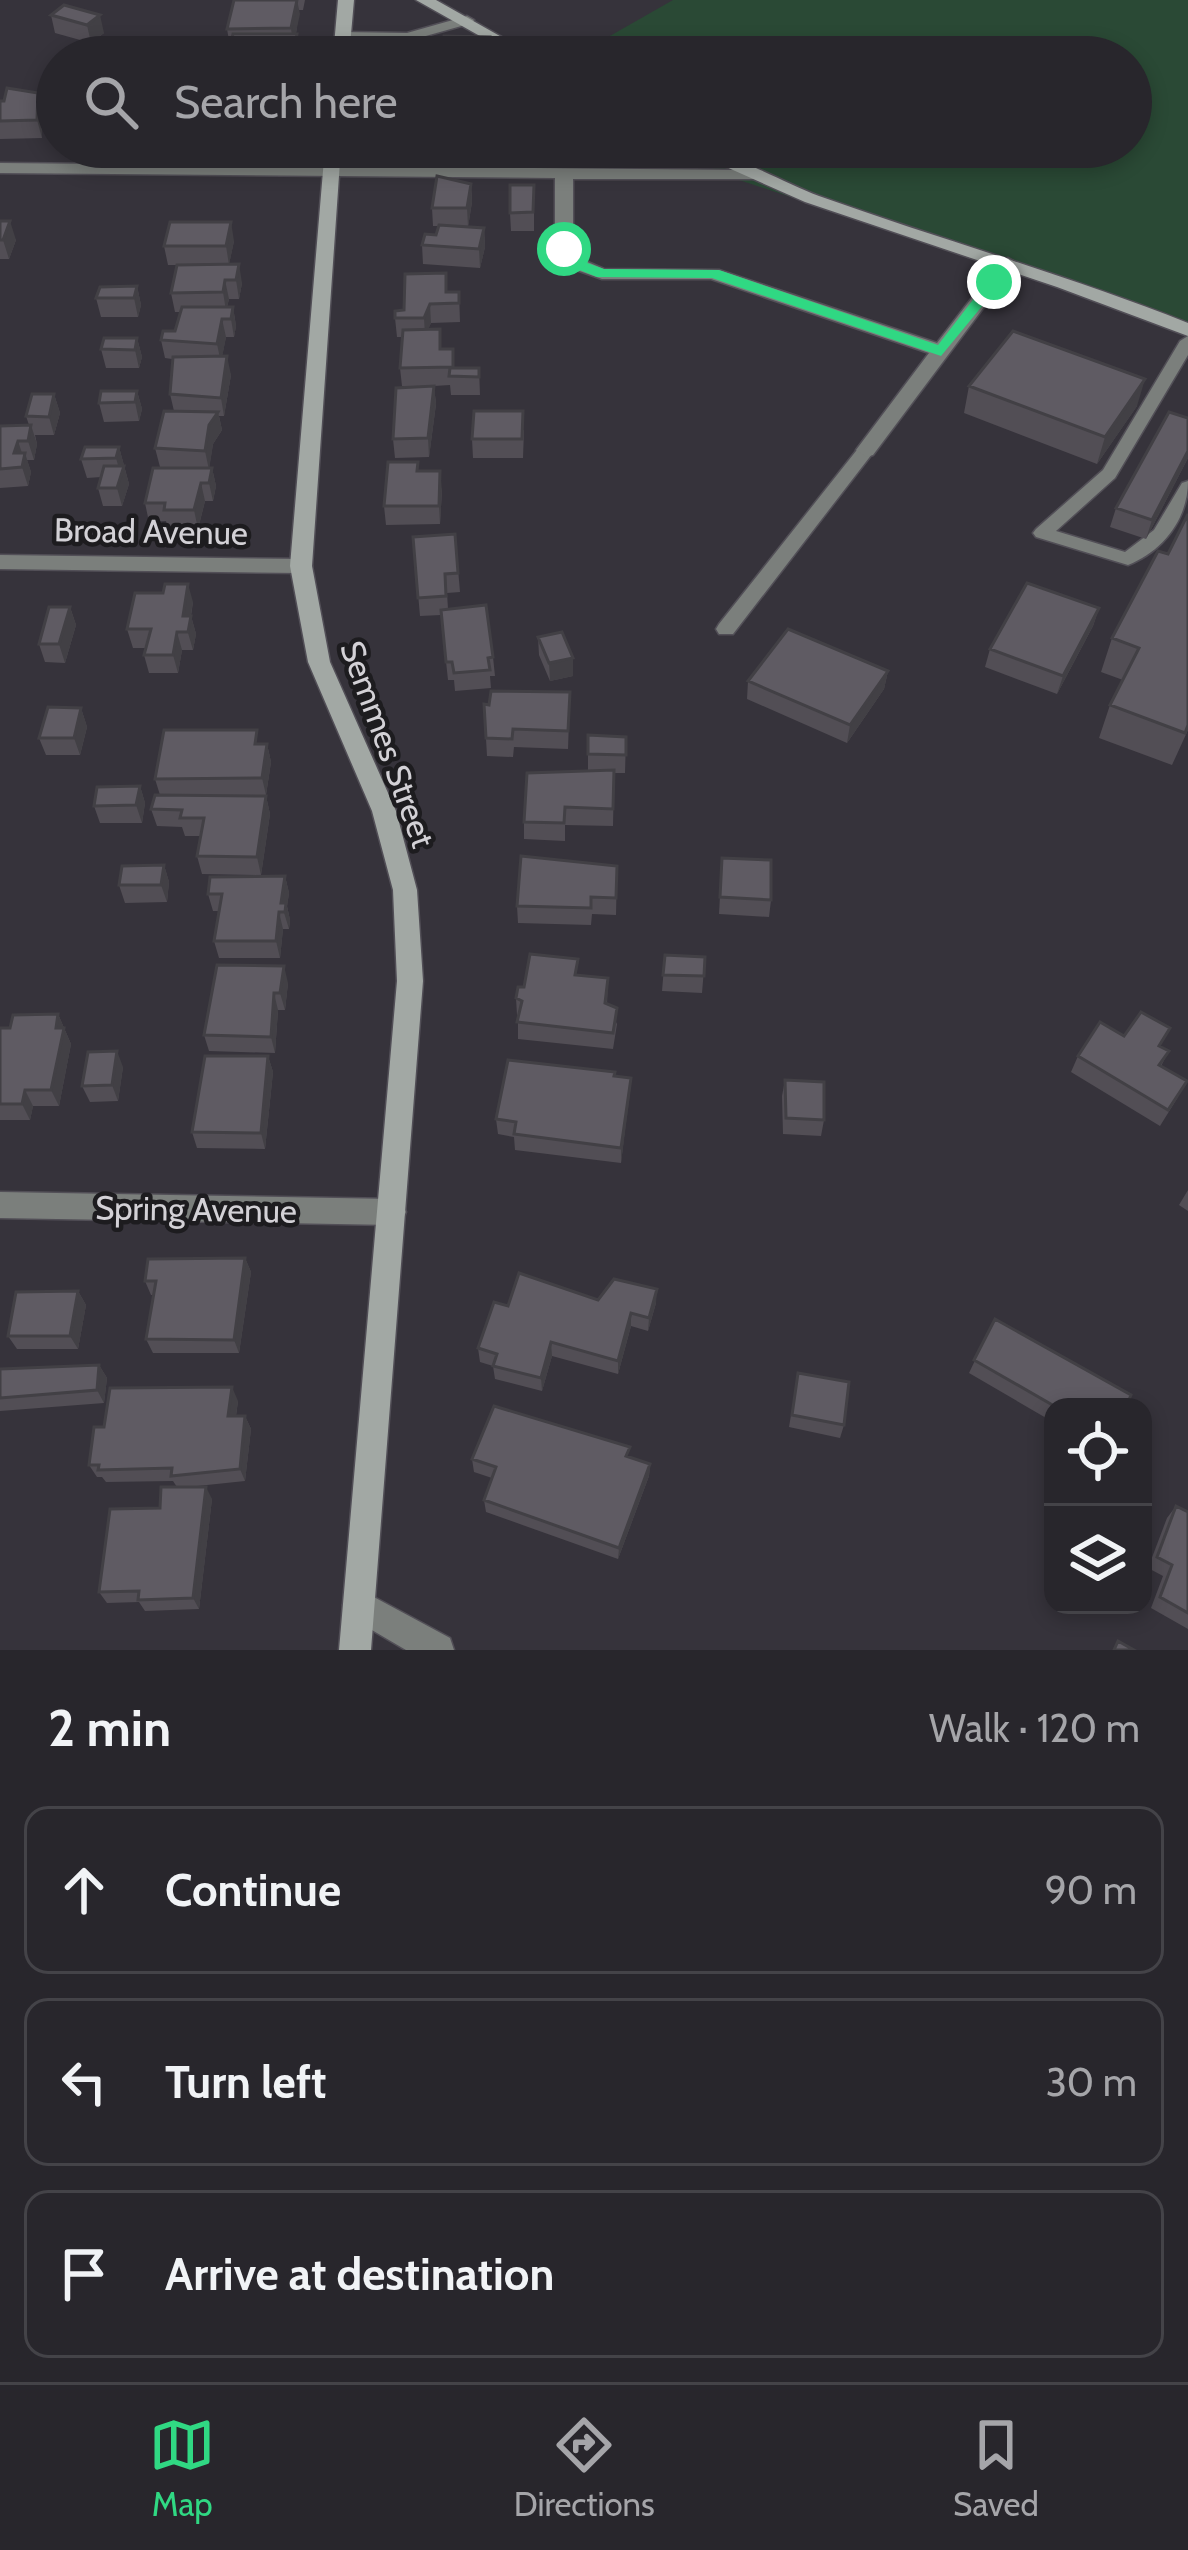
<!DOCTYPE html>
<meta charset="utf-8">
<style>
:root{--surface:#28262c;--page:#343238;--text:#f1f3f6;--muted:#a5a5a9;--line:#444348;--accent:#30d883}
body{margin:0;font-family:Cabin,sans-serif;background:var(--page);color:var(--text)}
.controls{position:absolute;right:36px;bottom:36px;display:grid;overflow:hidden;border-radius:24px;box-shadow:0 6px 18px #0003}
.controls button{width:108px;height:108px;display:grid;place-items:center;padding:0;border:0;border-bottom:3px solid var(--line);background:var(--surface);color:var(--text);font:60px sans-serif}
.stop{position:absolute;width:36px;height:36px;margin:-27px;border:9px solid #30d883;border-radius:50%;background:#fff}
.stop.end{background:#30d883;border-color:#fff;box-shadow:0 3px 12px #0008}
.list{margin:0;padding:0;list-style:none}
h2{display:flex;justify-content:space-between;align-items:center;height:156px;margin:0;padding:0 48px;font-size:51px}
h2 small{font-size:39px;font-weight:400;color:var(--muted)}
.list li{display:grid;grid-template-columns:78px 1fr auto;gap:36px;align-items:center;box-sizing:border-box;height:168px;margin:0 24px 24px;padding:0 24px;border:3px solid var(--line);border-radius:24px}
.list b{display:block;font-size:45px;white-space:nowrap}
.list em{font-size:39px;font-style:normal;color:var(--muted)}
.icon{flex:none;width:66px;height:66px;fill:none;stroke:currentColor;stroke-width:2;stroke-linecap:round;stroke-linejoin:round}
.map{position:relative;flex:none;width:1188px;height:1650px;overflow:hidden}
.search{position:absolute;background:var(--surface);box-shadow:0 6px 18px #0003;left:36px;right:36px;top:36px;height:132px;display:flex;align-items:center;gap:30px;box-sizing:border-box;padding:0 42px;border-radius:66px;color:var(--muted);font-size:45px}
.sheet{height:732px;background:var(--surface)}
nav{display:flex;justify-content:space-around;align-items:center;box-sizing:border-box;height:168px;border-top:3px solid var(--line);background:var(--surface);font-size:33px;color:var(--muted)}
nav a{display:grid;justify-items:center;gap:6px}
nav .on{color:var(--accent)}
.map>svg:first-child{display:block}
</style>
<div class="map">
<svg width="1188" height="1650" viewBox="0 0 1188 1650">
<rect width="100%" height="100%" fill="#36333b"/>
<path fill="#2a4935" d="M673 0H1188V328L721 174 679 147H1131V57H573Z"/>
<g fill="none" stroke-linecap="round" stroke-linejoin="round">
<g stroke="#524f57" stroke-width="3">
<path id="lane" d="M467 16 474 20 472 23 408 41 343 40 336 36 343 32 407 33Z
M1188 336V355L1115 478 1056 531 1125 552 1154 530 1182 483 1188 481C1188 519 1163 551 1128 565L1036 537 1033 533 1036 529 1103 470 1180 341Z
M866 444 875 450 872 454 733 634H719L716 629 719 624 860 446Z"/>
</g>
<g stroke="#524f57" stroke-width="3">
<path id="street" d="M0 163 747 170 756 175 753 179H573V248L583 260 604 269 719 270 937 343 1002 259 1008 258 1017 263 873 455 866 457 856 450 929 353 711 279H602L571 268 555 249V178L0 173Z
M0 555 301 559 312 566 301 573 0 569Z
M0 1192 392 1199 402 1203 406 1212 402 1221 392 1225 0 1218Z
M359 1589 450 1638 454 1650H406L348 1616 343 1605 348 1594Z"/>
</g>
<g stroke="#524f57" stroke-width="3">
<path id="secondary" d="M338 0H354L349 57H333Z
M416 0H436L537 57H517Z
M325 147H341L312 566 330 662 396 811 417 890 423 981 371 1650H339L397 981 393 890 372 811 308 662 290 566Z
M681 147C724 147 777 180 819 196 942 240 1067 275 1188 323V336L1057 287 805 202Z"/>
</g>
<use href="#lane" fill="#7b7f7c" fill-rule="evenodd"/>
<use href="#street" fill="#7b7f7c" fill-rule="evenodd"/>
<use href="#secondary" fill="#a2a8a4" fill-rule="evenodd"/>
</g>
<path fill="#524e55" d="M234 0H305L303 10H299L296 34 298 57H227L230 46 227 29Z
M64 5 104 33 91 43 55 33 51 15Z
M38 93 42 111V138L0 139V101Z
M471 184 472 202 468 227 484 228 485 247 480 268 423 264 422 245 436 235 438 226H433L432 208Z
M534 185V231H511L510 213Z
M0 221 16 240 9 259H0Z
M234 241 229 264 242 283 239 299H229L227 307H233L236 326 234 337H226L222 356 231 375 224 416H219L222 430 213 444 209 468H212L216 486 213 501H205L198 529H168L166 521 149 522 145 503 177 468 160 467 155 448 174 411 170 394 172 359 165 358 161 340 175 331 180 312H175L171 293 188 265H168L164 246Z
M137 286 141 305 138 317H101L96 298Z
M447 292H459L460 322 431 323 428 329 455 368H479L480 395H451L450 385 434 386 436 404 429 457 395 458 393 439 427 386H402L400 368 402 337H397L395 318 404 310Z
M137 338 142 357 139 368H106L101 349Z
M969 386 1137 406 1097 464 964 413Z
M137 391 142 409 139 421 104 422 99 403Z
M54 394 60 413 54 435H35L37 444 34 460H27L31 472 28 486 0 488V426L29 425 26 416Z
M1188 418V458L1146 539 1110 527 1116 508Z
M524 430 523 458H473L472 439Z
M119 447 129 484 122 506H103L98 488 101 477 87 478 81 459Z
M419 471 442 490 440 524 386 525 384 506Z
M455 534 460 592 447 593 448 609 493 657 495 676H490L491 688 455 691 454 680H448L441 615 420 616 413 537Z
M1158 551 1188 730 1172 765 1099 738 1110 705 1123 680 1101 672 1112 638Z
M193 602 191 616 196 634 193 650H182L178 673H149L144 655 146 648H133L127 629Z
M70 607 76 625 65 663 45 662 39 644Z
M1099 608 1093 626 1057 694 985 667 990 649Z
M538 637 573 676 550 681 539 655Z
M888 671 884 689 847 743 747 699 748 681Z
M570 692 568 749 514 747 513 757 487 756 484 704Z
M81 708 87 727 80 755H46L39 738Z
M588 735 626 737 625 773H614L613 826 565 825V841L524 839V822L588 771Z
M260 744H267L271 762 266 795 209 796H266L270 814 261 875 202 874 197 856 201 836H185L182 827 157 826 151 809 160 795 155 779Z
M140 786 145 803 142 823H100L94 806Z
M722 858 771 900 769 917 719 914Z
M164 865 169 882 167 902 125 903 119 885Z
M617 866 616 915 592 914 591 925 518 923 517 906Z
M285 876 289 893 287 906 290 920 289 929H283L280 958H219L214 941 219 911H213L208 894Z
M665 955 705 957 702 993 662 991Z
M578 975 608 978 607 1004 617 1024 613 1049 518 1039V1015H517L516 998 524 987Z
M288 983 285 1010H278L275 1053 209 1051 204 1035Z
M58 1014 71 1044 59 1106H33L30 1120H0V1028H10Z
M1124 1036 1161 1047 1169 1051 1161 1066 1178 1097 1160 1126 1071 1072 1078 1056Z
M268 1056 273 1072 265 1149 197 1148 192 1132Z
M123 1067 118 1101 90 1102 82 1086Z
M615 1076 631 1078 621 1163 515 1150 514 1137 498 1134 496 1119Z
M785 1080 824 1120 821 1136 783 1134 782 1096Z
M1188 1190V1211L1179 1205Z
M245 1258 251 1272 239 1353H153L146 1339 154 1295H151L145 1281Z
M78 1291 86 1305 78 1349H17L8 1336Z
M598 1300 656 1303 648 1331 631 1326 618 1374 552 1356 542 1391 495 1379 493 1366 480 1362 478 1348 508 1306Z
M995 1319 1126 1407H1053V1422L969 1373Z
M99 1365 107 1378 104 1403 0 1411V1369Z
M798 1373 844 1425 840 1438 789 1427Z
M238 1401 236 1416H245L251 1429 245 1481 188 1487 212 1499 199 1609 145 1611 139 1602 107 1603 99 1592 177 1487 173 1481 106 1482 102 1477H97L89 1465 104 1427Z
M630 1457 650 1464 649 1476 618 1559 486 1512 484 1500 492 1478 474 1472 472 1459Z
M1176 1506 1188 1512V1629L1151 1608 1163 1576 1148 1568 1167 1518Z"/>
<path fill="#424045" d="M297 0 300 14 293 46 291 28Z
M100 15 104 33 91 43 87 25Z
M297 34 298 57H293Z
M38 93 42 111V138L37 120Z
M471 184 472 202 468 227 467 208Z
M10 221 16 240 9 259 3 240Z
M231 222 234 241 229 265 226 246Z
M484 228 485 247 480 268 479 249Z
M239 264 242 283 239 299 236 280Z
M225 280 229 299 226 311 223 292Z
M137 286 141 305 138 317 134 298Z
M430 304 431 323 425 336 424 318Z
M233 307 236 326 234 337 231 319Z
M222 319 226 337 221 363 217 344Z
M137 338 142 357 139 368 135 350Z
M227 356 231 375 224 416 221 398Z
M1145 379 1137 406 1097 464 1105 437Z
M434 386 436 404 429 457 428 438Z
M137 391 142 409 139 421 135 402Z
M54 394 60 413 54 435 49 417Z
M218 412 222 430 213 444 209 470 205 451 209 425Z
M31 425 37 444 34 460 28 441Z
M18 441 24 459 25 453 31 472 28 486 22 467 14 453Z
M119 447 129 484 122 506 117 488 121 476 116 458Z
M1188 451V458L1146 539 1152 520Z
M212 468 216 486 213 501 209 483Z
M440 471 442 490 440 524 439 506Z
M201 483 205 501 198 529 194 510Z
M188 584 193 602 188 631 191 616 196 634 193 650 183 616Z
M70 607 76 625 65 663 59 644Z
M1099 608 1093 626 1057 694 1063 676Z
M177 632 182 650 178 673 173 655Z
M573 658V676L550 681 549 663Z
M888 671 884 689 847 743 850 725Z
M81 708 87 727 80 755 74 738Z
M267 744 271 762 266 795 262 778Z
M140 786 145 803 142 823 136 805Z
M266 796 270 814 261 875 257 857Z
M164 865 169 882 167 902 161 885Z
M285 876 289 893 287 906 290 920 289 929 281 903Z
M279 912 283 929 280 958 276 941Z
M284 966 288 983 285 1010 280 993Z
M274 993 278 1010 275 1053 271 1037Z
M58 1014 71 1044 59 1106 51 1090 56 1028Z
M117 1051 123 1067 118 1101 112 1085Z
M268 1056 273 1072 265 1149 261 1133Z
M631 1078 630 1094 621 1163V1148Z
M25 1090 33 1106 30 1120 22 1104Z
M245 1258 251 1272 239 1353 234 1340Z
M657 1289 656 1303 648 1331 649 1318Z
M78 1291 86 1305 78 1349 70 1336Z
M631 1313V1326L618 1374V1361Z
M551 1342 552 1356 542 1391 541 1378Z
M99 1365 107 1378 104 1403 97 1390Z
M232 1387 238 1401 234 1429 228 1416Z
M245 1416 251 1429 245 1481 240 1469Z
M650 1464 649 1476 618 1559 619 1548Z
M206 1487 212 1499 199 1609 193 1598Z"/>
<path fill="#5f5b63" stroke="#424045" stroke-width="3" d="M234 0H297L291 28 227 29Z
M64 5 100 15 87 25 51 15Z
M233 34H297L293 57H227Z
M444 36 490 37 488 57H418L419 50 443 51Z
M7 88 38 93 37 120 0 121V101H4Z
M437 176 471 184 467 208H432Z
M510 185H534L533 212 510 213Z
M0 221H10L3 240H0Z
M170 222H231L226 246H164Z
M439 225 484 228 479 249 422 245 425 234 436 235Z
M239 264 236 280H225L223 292 171 293 177 265Z
M446 273V292H459V303L430 304 424 318H395V311L404 310 405 274Z
M137 286 134 298H96L100 287Z
M182 307H233L231 319H222L217 344 161 340 163 331H175Z
M440 329V349H453V367L400 368 403 330Z
M1013 331 1145 379 1105 437 969 386Z
M104 338H137L135 350 101 349Z
M227 356 221 398 170 394 173 357Z
M450 368H479V377L449 376Z
M434 386 428 438 393 439 396 388Z
M101 391H137L135 402 99 403Z
M32 394H54L49 417 26 416Z
M164 411 218 412 209 425 205 451 155 448Z
M474 411H523L522 439H472Z
M1169 412 1188 418V451L1152 520 1116 508Z
M31 425 28 441H18L14 453H25L22 467 0 469V426Z
M85 447H119L116 458 81 459Z
M388 462H418L417 471H440L439 506H384Z
M104 466H124L117 488H98Z
M153 468H212L209 483H201L194 510H164L165 503H145Z
M1188 514V725L1185 733 1110 705 1139 648 1112 638 1158 551 1168 554Z
M455 534 458 573 445 574 446 596 418 598 413 537Z
M1027 583 1099 608 1063 676 990 649Z
M165 584H188L183 616H191L188 632H177L173 655H144L151 629H127L135 593H163Z
M486 605 493 657 488 658 490 670 454 673 452 662H446L441 610Z
M49 607H70L59 644H39Z
M788 629 888 671 850 725 748 681Z
M562 632 573 658 549 663 538 637Z
M491 691 570 692 568 731 513 729 512 739 486 738 484 704 489 705Z
M48 707 81 708 74 738H39Z
M164 730H257L255 744H267L262 778 155 779Z
M588 735 626 737V755L588 754Z
M614 770 613 809 565 807 564 823 524 822 527 773Z
M140 786 136 805 94 806 97 787Z
M155 795 266 796 257 857 197 856 204 818H180L182 810 151 809Z
M521 856 617 866 616 898 591 897V908L517 906Z
M722 858 771 860V900L720 897Z
M164 865 161 885H119L122 866Z
M285 876 281 903H286L285 912H279L276 941H214L222 894H208L210 877Z
M530 954 578 959 575 975 608 978 605 1003 617 1008 613 1033 517 1022 522 1001 516 998 518 987H524Z
M665 955 705 957 704 976 663 975Z
M217 965 284 966 280 993H274L271 1037 204 1035Z
M1141 1012 1170 1028 1159 1046 1169 1051 1159 1065 1187 1081 1168 1110 1078 1056 1100 1022 1124 1036Z
M58 1014 56 1028H64L51 1090H25L22 1104H0V1028H10L13 1015Z
M117 1051 112 1085 82 1086 88 1052Z
M205 1056H268L261 1133 192 1132Z
M508 1060 615 1072 614 1076 631 1078 621 1148 514 1134 516 1122 496 1119Z
M785 1080 824 1082V1120L786 1118Z
M245 1258 234 1340 146 1339 156 1281H145L148 1259Z
M519 1273 598 1300 614 1279 657 1289 649 1318 631 1313 618 1361 551 1342 541 1378 493 1366 497 1354 478 1348 494 1302 508 1306Z
M78 1291 70 1336H8L16 1292Z
M995 1319 1131 1395 1126 1407H1056L974 1360Z
M99 1365 97 1390 0 1398V1369Z
M798 1373 849 1382 844 1425 792 1415Z
M232 1387 228 1416H245L240 1469 171 1476 172 1468 98 1470 99 1465H89L94 1427H104L110 1388Z
M494 1406 630 1447 626 1456 650 1464 619 1548 484 1500 496 1467 472 1459Z
M161 1487H206L193 1598 138 1600 139 1591 99 1592 110 1509 160 1508Z
M1176 1506 1188 1512V1613L1160 1597 1172 1565 1157 1557Z
M1118 1641 1134 1650H1114Z"/>
<path fill="#30d883" d="M559 246H569L582 261 604 269 719 270 938 345 989 279 1002 282 941 356 712 278 597 277 572 267Z"/>
<g text-anchor="middle" stroke-width="9" stroke-linejoin="round" paint-order="stroke">
<g font-size="33" fill="#d3d1d6" stroke="#1d1c1f">
<text transform="translate(151 531) rotate(1)" y="12">Broad Avenue</text>
<text transform="translate(388 744) rotate(70)" y="12">Semmes Street</text>
<text transform="translate(196 1209) rotate(1)" y="12">Spring Avenue</text>
</g>
</g>
</svg>
<div class="controls">
<button><svg class="icon" aria-label="locate" viewBox="0 0 24 24"><circle cx="12" cy="12" r="6"/><path d="M12 2v4M12 18v4M2 12h4M18 12h4"/></svg></button>
<button><svg class="icon" aria-label="layers" viewBox="0 0 24 24"><path d="M12 4l9 5-9 5-9-5zM3 14l9 5 9-5"/></svg></button>
</div>
<div class="stop" style="left:564px;top:249px"></div>
<div class="stop end" style="left:994px;top:282px"></div>
<div class="search"><svg class="icon" aria-label="search" viewBox="0 0 24 24"><circle cx="10" cy="10" r="6"/><path d="M15 15l6 6"/></svg>Search here</div>
</div>
<section class="sheet">
<h2>2 min<small>Walk · 120 m</small></h2>
<ul class="list">
<li><svg class="icon" aria-label="ahead" viewBox="0 0 24 24"><path d="M12 20V5M6 11l6-6 6 6"/></svg><div><b>Continue</b></div><em>90 m</em></li>
<li><svg class="icon" aria-label="left" viewBox="0 0 24 24"><path d="M17 20v-9H6M10 6l-5 5 5 5"/></svg><div><b>Turn left</b></div><em>30 m</em></li>
<li><svg class="icon" aria-label="arrive" viewBox="0 0 24 24"><path d="M6 21V4h12l-3 4 3 4H6"/></svg><div><b>Arrive at destination</b></div></li>
</ul>
</section>
<nav>
<a class="on"><svg class="icon" aria-label="map" viewBox="0 0 24 24"><path d="M3 6l6-2 6 2 6-2v14l-6 2-6-2-6 2zM9 4v14M15 6v14"/></svg>Map</a>
<a><svg class="icon" aria-label="directions" viewBox="0 0 24 24"><path d="M12 3l9 9-9 9-9-9zM9 14v-3h6M13 9l2 2-2 2"/></svg>Directions</a>
<a><svg class="icon" aria-label="saved" viewBox="0 0 24 24"><path d="M7 4h10v16l-5-4-5 4z"/></svg>Saved</a>
</nav>
